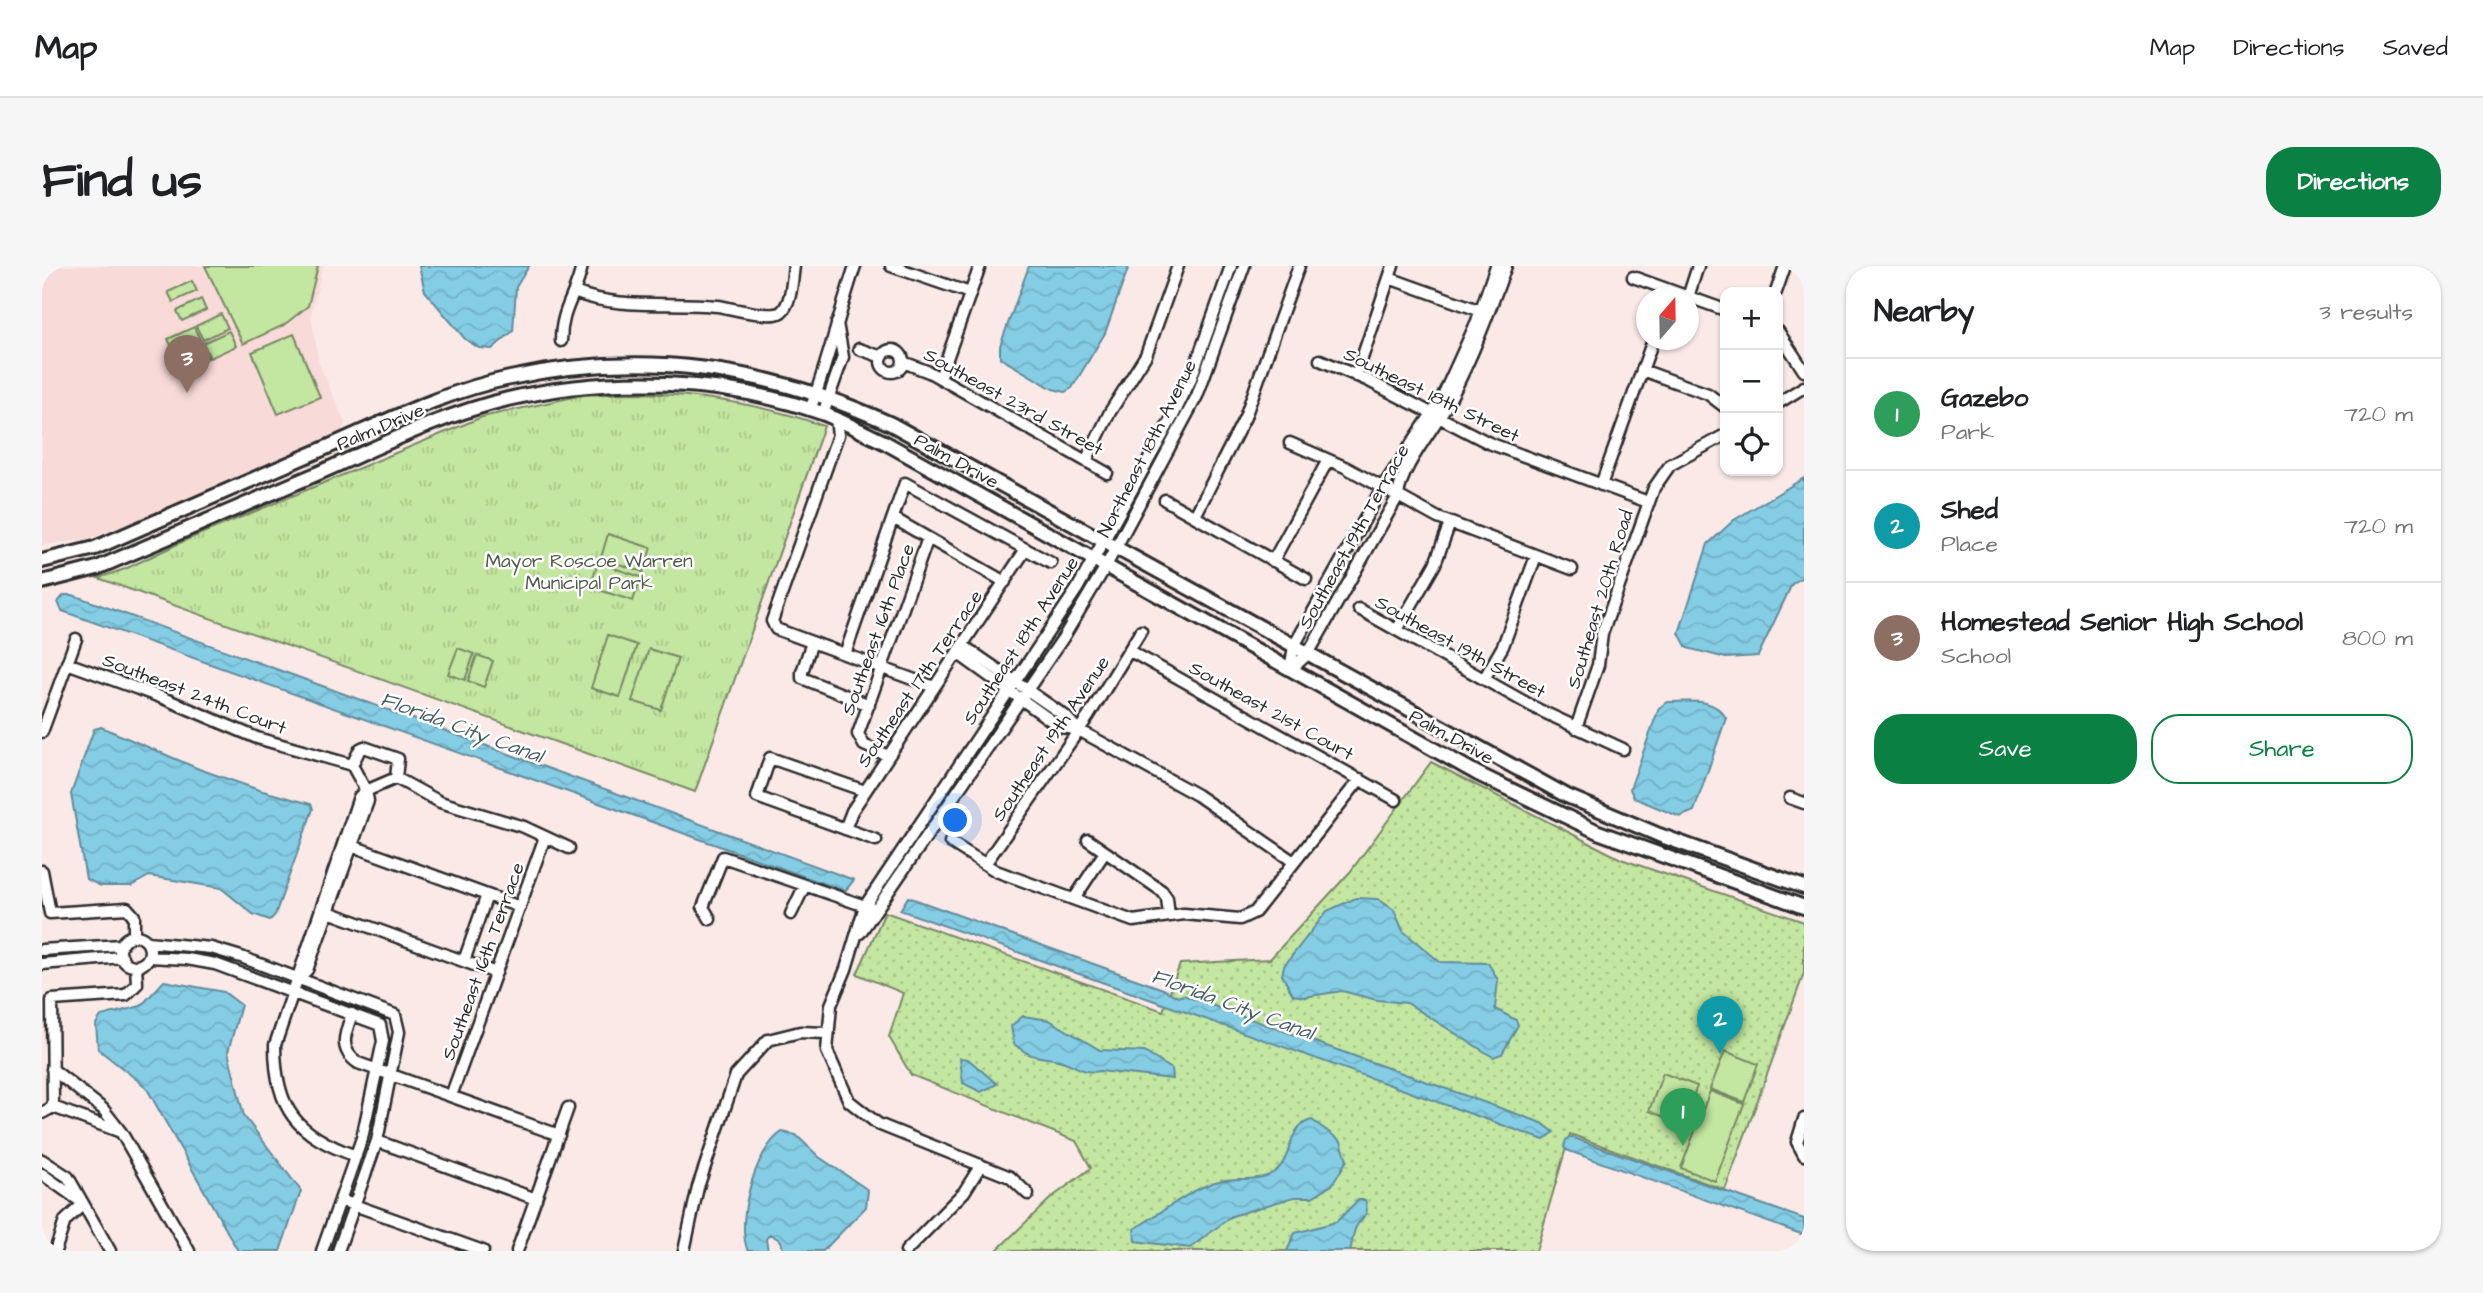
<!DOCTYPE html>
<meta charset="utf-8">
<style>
:root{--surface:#fff;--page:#f6f6f6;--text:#202124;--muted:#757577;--line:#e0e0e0;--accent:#0b8043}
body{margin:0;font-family:"Architects Daughter",sans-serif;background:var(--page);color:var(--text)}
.controls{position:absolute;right:21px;top:21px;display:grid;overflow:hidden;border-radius:14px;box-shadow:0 2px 5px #0004}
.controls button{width:63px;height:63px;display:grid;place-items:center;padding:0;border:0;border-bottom:2px solid var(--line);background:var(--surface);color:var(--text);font:35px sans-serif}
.compass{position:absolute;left:1594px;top:21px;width:63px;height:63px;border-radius:50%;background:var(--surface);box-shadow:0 2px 5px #0004;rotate:20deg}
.you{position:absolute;left:914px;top:555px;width:24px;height:24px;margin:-18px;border:5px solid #fff;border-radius:50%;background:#1a73e8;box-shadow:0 0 0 10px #1a73e833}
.badge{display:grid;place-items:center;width:46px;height:46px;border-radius:50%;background:var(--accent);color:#fff;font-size:23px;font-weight:700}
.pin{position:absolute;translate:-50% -58px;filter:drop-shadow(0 2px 4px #0008)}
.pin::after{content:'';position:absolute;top:37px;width:24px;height:21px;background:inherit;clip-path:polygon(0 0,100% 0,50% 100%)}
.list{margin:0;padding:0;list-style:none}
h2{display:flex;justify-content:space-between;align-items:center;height:91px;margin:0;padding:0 28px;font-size:30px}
h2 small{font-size:23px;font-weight:400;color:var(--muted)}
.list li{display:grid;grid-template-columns:46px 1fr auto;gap:21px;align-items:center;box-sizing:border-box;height:112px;padding:0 28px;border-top:2px solid var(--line)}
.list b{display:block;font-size:26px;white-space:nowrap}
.list p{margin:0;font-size:23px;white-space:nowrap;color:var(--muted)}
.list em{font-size:23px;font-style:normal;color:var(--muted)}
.actions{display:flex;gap:14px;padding:21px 28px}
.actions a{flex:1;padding:16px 0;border:2px solid var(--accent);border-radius:28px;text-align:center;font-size:24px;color:var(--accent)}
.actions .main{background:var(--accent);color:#fff}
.icon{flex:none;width:38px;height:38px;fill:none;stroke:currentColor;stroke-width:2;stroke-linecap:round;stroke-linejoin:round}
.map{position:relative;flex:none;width:1762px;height:985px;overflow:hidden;border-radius:28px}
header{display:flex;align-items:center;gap:42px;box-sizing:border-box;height:98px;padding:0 35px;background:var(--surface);border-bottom:2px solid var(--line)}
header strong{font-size:33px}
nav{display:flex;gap:38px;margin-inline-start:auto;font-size:24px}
.intro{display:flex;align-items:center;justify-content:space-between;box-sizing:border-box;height:168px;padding:0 42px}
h1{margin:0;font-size:49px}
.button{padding:18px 32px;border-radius:28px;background:var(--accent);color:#fff;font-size:24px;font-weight:700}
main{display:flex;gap:42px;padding:0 42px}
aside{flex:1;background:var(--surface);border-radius:28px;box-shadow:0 2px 5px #0004}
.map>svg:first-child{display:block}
</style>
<header>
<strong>Map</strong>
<nav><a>Map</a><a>Directions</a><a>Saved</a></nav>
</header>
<div class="intro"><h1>Find us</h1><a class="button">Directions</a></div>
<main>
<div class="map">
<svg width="1762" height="985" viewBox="0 0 1762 985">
<defs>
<pattern id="grass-dots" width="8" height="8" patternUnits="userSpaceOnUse" patternTransform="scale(1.75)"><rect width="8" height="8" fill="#c3e6a0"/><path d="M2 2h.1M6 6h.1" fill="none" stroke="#a8c58a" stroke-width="1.8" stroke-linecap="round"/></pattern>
<pattern id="park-tufts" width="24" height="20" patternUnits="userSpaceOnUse" patternTransform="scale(1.75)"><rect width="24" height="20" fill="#c3e6a0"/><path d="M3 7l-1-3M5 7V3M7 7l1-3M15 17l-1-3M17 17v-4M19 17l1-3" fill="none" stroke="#a8c58a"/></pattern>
<pattern id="water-waves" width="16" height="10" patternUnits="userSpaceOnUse" patternTransform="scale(1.75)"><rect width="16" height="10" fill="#84cde5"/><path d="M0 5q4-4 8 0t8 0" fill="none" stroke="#72b0c5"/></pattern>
</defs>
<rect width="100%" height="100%" fill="#fbe9e8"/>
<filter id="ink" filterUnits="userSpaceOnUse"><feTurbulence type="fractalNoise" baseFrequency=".0143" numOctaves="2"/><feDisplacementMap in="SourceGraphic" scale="14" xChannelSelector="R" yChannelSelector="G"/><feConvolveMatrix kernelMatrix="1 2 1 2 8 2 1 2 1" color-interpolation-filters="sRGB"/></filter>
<g filter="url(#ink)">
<path fill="#f8dad8" d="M0 0H281L269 49 277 98 303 157 300 167 97 254 43 274 0 279Z"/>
<path fill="url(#grass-dots)" stroke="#786" stroke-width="2" d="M1389 496 1579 593 1762 656V707L1683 924 1528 868 1494 985H954L1009 932 1049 902 1034 875 869 809 847 771 861 727 815 708 843 646 1121 745 1138 698 1228 693 1308 606Z"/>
<path fill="url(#park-tufts)" stroke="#786" stroke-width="2" d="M591 127C657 128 720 138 782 160L653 526 56 312 83 303 144 274 440 151 541 129Z"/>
<path fill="#c3e6a0" stroke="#786" stroke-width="2" d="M163 0H276L266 40 242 59 201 78Z
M150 15 155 25 131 36 126 26Z
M159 33 164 44 140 55 135 45Z
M179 48 186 62 161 74 154 60Z
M152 61 159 76 133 88 126 73Z
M187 65 194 80 168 92 161 77Z
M252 68 278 131 236 148 210 86Z
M159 77 166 92 141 104 134 89Z
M566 268 609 282 601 306 559 292Z
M556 297 599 311 591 335 548 321Z
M566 369 595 379 578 431 549 422Z
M416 382 432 388 423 414 406 408Z
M607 383 636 392 619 444 590 435Z
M435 389 451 395 442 421 426 415Z
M1683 785 1716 798 1702 836 1668 823Z
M1621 807 1655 820 1641 858 1607 845Z
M1668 825 1702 838 1673 915 1639 902Z"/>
<path fill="url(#water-waves)" stroke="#608c9b" stroke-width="2" d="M377 0H487L474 21 471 65 450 83 437 82 423 73 383 25Z
M987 0H1087L1063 67 1030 122 1023 126 1011 123 958 92V80Z
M1762 212V310L1750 318 1716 390 1684 392 1645 382 1637 367 1666 278 1692 254Z
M22 329H31L812 614 803 625 20 345 16 336Z
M1626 436C1648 436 1672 431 1684 452L1652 545 1638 551 1592 532 1588 523 1617 442Z
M59 461 157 503 217 524 269 538 271 543 233 649 228 654 211 648 179 622 107 610 89 620H59L44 613 29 528 52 463Z
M866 631 1121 723 1136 731 1141 729 1500 857 1512 866 1502 874 858 644Z
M1314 632 1336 633 1352 644 1361 665 1398 696 1446 697 1456 714 1453 743 1474 754 1476 759 1460 788 1451 791 1365 737 1335 734 1300 725 1262 731 1251 729 1240 709 1242 700 1285 645Z
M122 715 182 726 199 739 186 786 202 850 259 925 238 985H196L104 821 56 783 54 758 59 750 99 740Z
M981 750 1007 754 1058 784 1102 786 1130 803 1131 813 1058 805C1042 808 1035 800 1020 795 997 788 994 796 972 778L969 760Z
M918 792 926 793 955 818 939 826 921 817Z
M1270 854 1299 875 1305 894 1290 919 1270 931H1252L1190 950 1148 982 1093 975 1092 963C1117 949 1151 921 1177 915 1194 911 1216 916 1231 907 1253 893 1243 860 1270 854Z
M740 866 754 869 777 891 826 924 824 941 781 985H741L739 975 728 968 724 973 726 985H706C693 957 713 883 740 866Z
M1529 871 1762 953V969L1524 884 1522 881 1524 874Z
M1316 934H1323C1329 952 1319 949 1313 963 1311 969 1310 978 1308 985H1245L1253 967 1294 956Z"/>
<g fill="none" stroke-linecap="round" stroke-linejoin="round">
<g stroke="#2b2b2b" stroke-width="15">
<path id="minor" d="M849 0 928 27
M1591 11 1683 44
M1347 12 1442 46
M532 26C577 44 628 35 676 40 689 42 729 53 739 46 750 37 750 13 752 0
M1734 26 1743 0
M1646 31 1656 0
M1736 65 1762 105
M519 75C519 43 534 30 540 0
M817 83 840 91
M839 95a11 11 0 1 1 22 0a11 11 0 1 1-22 0Z
M1278 94 1327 115 1447 177 1606 236
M861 96 887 106 1065 207
M1600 104 1666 128 1683 141
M1314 110 1351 0
M898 112 938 0
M1736 137 1762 121
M768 144C786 96 797 48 813 0
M781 148 801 91 795 57
M794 153 796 169 730 355 734 363 892 421
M1248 177 1303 201 1396 252 1530 303
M1044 195 1068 146 1104 89 1136 0
M1559 219 1611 74
M1123 234 1264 313
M1153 250 1203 151 1257 0
M851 252 963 316
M1231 295 1286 194
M1317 343 1495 443 1581 483
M1355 364 1393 298 1408 257
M770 376 760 406V412L827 439
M920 379 1023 450 1035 463 1155 529 1252 596
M1088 385 1354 534
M915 387 1018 461 1035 463
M803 388 863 217 1009 297
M25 397 121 432 215 472 310 499
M1248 404 1266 388 1356 230C1359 200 1392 163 1407 135 1430 92 1447 46 1464 0
M1248 404 1252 380 1340 222 1399 134 1435 55 1454 0
M1442 413 1461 380 1494 290
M1534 462 1556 399 1560 368 1612 222 1628 199 1683 169
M0 466 34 373
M322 481 356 493 354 512 324 525 310 499 318 483Z
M846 490 822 479 816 468 886 272
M354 512 398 536 482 561 527 582
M823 525 728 492 715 531 834 574
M1748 532 1762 537
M803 563 810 545 984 283
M1046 574 1120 625 1125 632 1127 650
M908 576 954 605 1091 655 1142 648 1198 653 1213 646 1318 513
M305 578 478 641
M943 598 1046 451 1099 365
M0 605 8 647 85 642 92 650V670
M1032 633 1063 586
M281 644 454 707
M749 648 762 621
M668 653 661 641 681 591 829 642
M818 667 1021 372 1064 300 1155 130 1202 0
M78 685a15 15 0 1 1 30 0a15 15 0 1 1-30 0Z
M105 676 169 682 199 691 353 749 357 766 335 875 296 985
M0 684 79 679
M107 691 145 693 173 698 338 759 341 775 320 872 280 985
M422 695 445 629
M0 698 80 691
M257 712 265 704 326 535 324 525
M310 748C303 768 296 783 316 797L517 869
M10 803 61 843 79 866 147 985
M409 830 503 571
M0 847 11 841
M1762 853 1755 876 1762 889
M79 866 11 841 10 734 84 729 95 718 94 700
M335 875 494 933
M314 890C255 869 233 844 233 779L317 531 324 525
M0 894 26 911 68 985
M0 908 35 933
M986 928 968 911 836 858 807 835 785 785 789 739 804 703 823 640 1035 323 1131 150 1148 115 1189 0
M298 934 441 985
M13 985 23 955 41 938
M475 985 526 842
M642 985 656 921 694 809 726 774 758 766 784 767
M864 985 922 926 939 899"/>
</g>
<g stroke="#2b2b2b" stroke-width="18">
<path id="major" d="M0 295 53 282C132 248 211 214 290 179 347 154 407 124 468 112 603 83 725 101 849 158L1525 530 1617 569 1762 621
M0 316 55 302C130 270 204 238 279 206 340 179 402 148 466 133 568 109 681 112 780 147 801 155 822 167 842 176L1436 508 1556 566 1762 641"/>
</g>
<use href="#minor" stroke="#fff" stroke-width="10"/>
<use href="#major" stroke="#fff" stroke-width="12"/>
</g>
</g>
<g text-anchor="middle" stroke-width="5" stroke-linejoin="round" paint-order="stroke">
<g font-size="19" fill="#2b2b2b" stroke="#fff">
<text transform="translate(1390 128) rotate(26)" y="7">Southeast 18th Street</text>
<text transform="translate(972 135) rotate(29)" y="7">Southeast 23rd Street</text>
<text transform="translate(338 160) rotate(-23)" y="7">Palm Drive</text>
<text transform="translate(1104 182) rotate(-63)" y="7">Northeast 18th Avenue</text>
<text transform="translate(915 194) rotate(29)" y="7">Palm Drive</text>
<text transform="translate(1311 270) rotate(-61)" y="7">Southeast 19th Terrace</text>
<text transform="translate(1557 333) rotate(-73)" y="7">Southeast 20th Road</text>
<text transform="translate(835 363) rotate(-70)" y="7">Southeast 16th Place</text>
<text transform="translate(978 374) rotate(-57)" y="7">Southeast 18th Avenue</text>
<text transform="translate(1419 380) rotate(29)" y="7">Southeast 19th Street</text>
<text transform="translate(877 412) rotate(-56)" y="7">Southeast 17th Terrace</text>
<text transform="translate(153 427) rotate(21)" y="7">Southeast 24th Court</text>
<text transform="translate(1230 444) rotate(29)" y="7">Southeast 21st Court</text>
<text transform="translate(1410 470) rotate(29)" y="7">Palm Drive</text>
<text transform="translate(1008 472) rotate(-56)" y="7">Southeast 19th Avenue</text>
<text transform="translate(440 695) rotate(-70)" y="7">Southeast 16th Terrace</text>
</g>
<g font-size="19" fill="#515a48" stroke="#fff">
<text x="547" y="301">Mayor Roscoe Warren<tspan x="547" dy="22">Municipal Park</tspan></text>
</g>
<g font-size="21" font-style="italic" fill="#465c63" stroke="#fff">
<text transform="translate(420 461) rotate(20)" y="7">Florida City Canal</text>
<text transform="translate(1191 738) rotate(20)" y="7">Florida City Canal</text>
</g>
</g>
</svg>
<div class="controls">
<button>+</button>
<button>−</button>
<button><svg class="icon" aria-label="locate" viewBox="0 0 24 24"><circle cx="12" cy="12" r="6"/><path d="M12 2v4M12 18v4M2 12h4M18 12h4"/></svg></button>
</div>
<svg class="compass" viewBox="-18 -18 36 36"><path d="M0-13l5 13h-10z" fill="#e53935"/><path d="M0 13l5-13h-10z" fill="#757577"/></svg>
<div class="you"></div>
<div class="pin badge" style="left:1641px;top:880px;background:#2e9e5b">1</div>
<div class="pin badge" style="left:1678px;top:788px;background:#0f9aa8">2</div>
<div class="pin badge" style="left:145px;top:127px;background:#8d6e63">3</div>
</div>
<aside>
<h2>Nearby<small>3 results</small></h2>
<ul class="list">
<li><span class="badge" style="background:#2e9e5b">1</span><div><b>Gazebo</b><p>Park</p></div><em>720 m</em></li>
<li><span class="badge" style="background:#0f9aa8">2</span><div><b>Shed</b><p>Place</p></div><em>720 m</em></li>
<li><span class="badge" style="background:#8d6e63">3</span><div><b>Homestead Senior High School</b><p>School</p></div><em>800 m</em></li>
</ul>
<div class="actions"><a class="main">Save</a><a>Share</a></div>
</aside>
</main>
